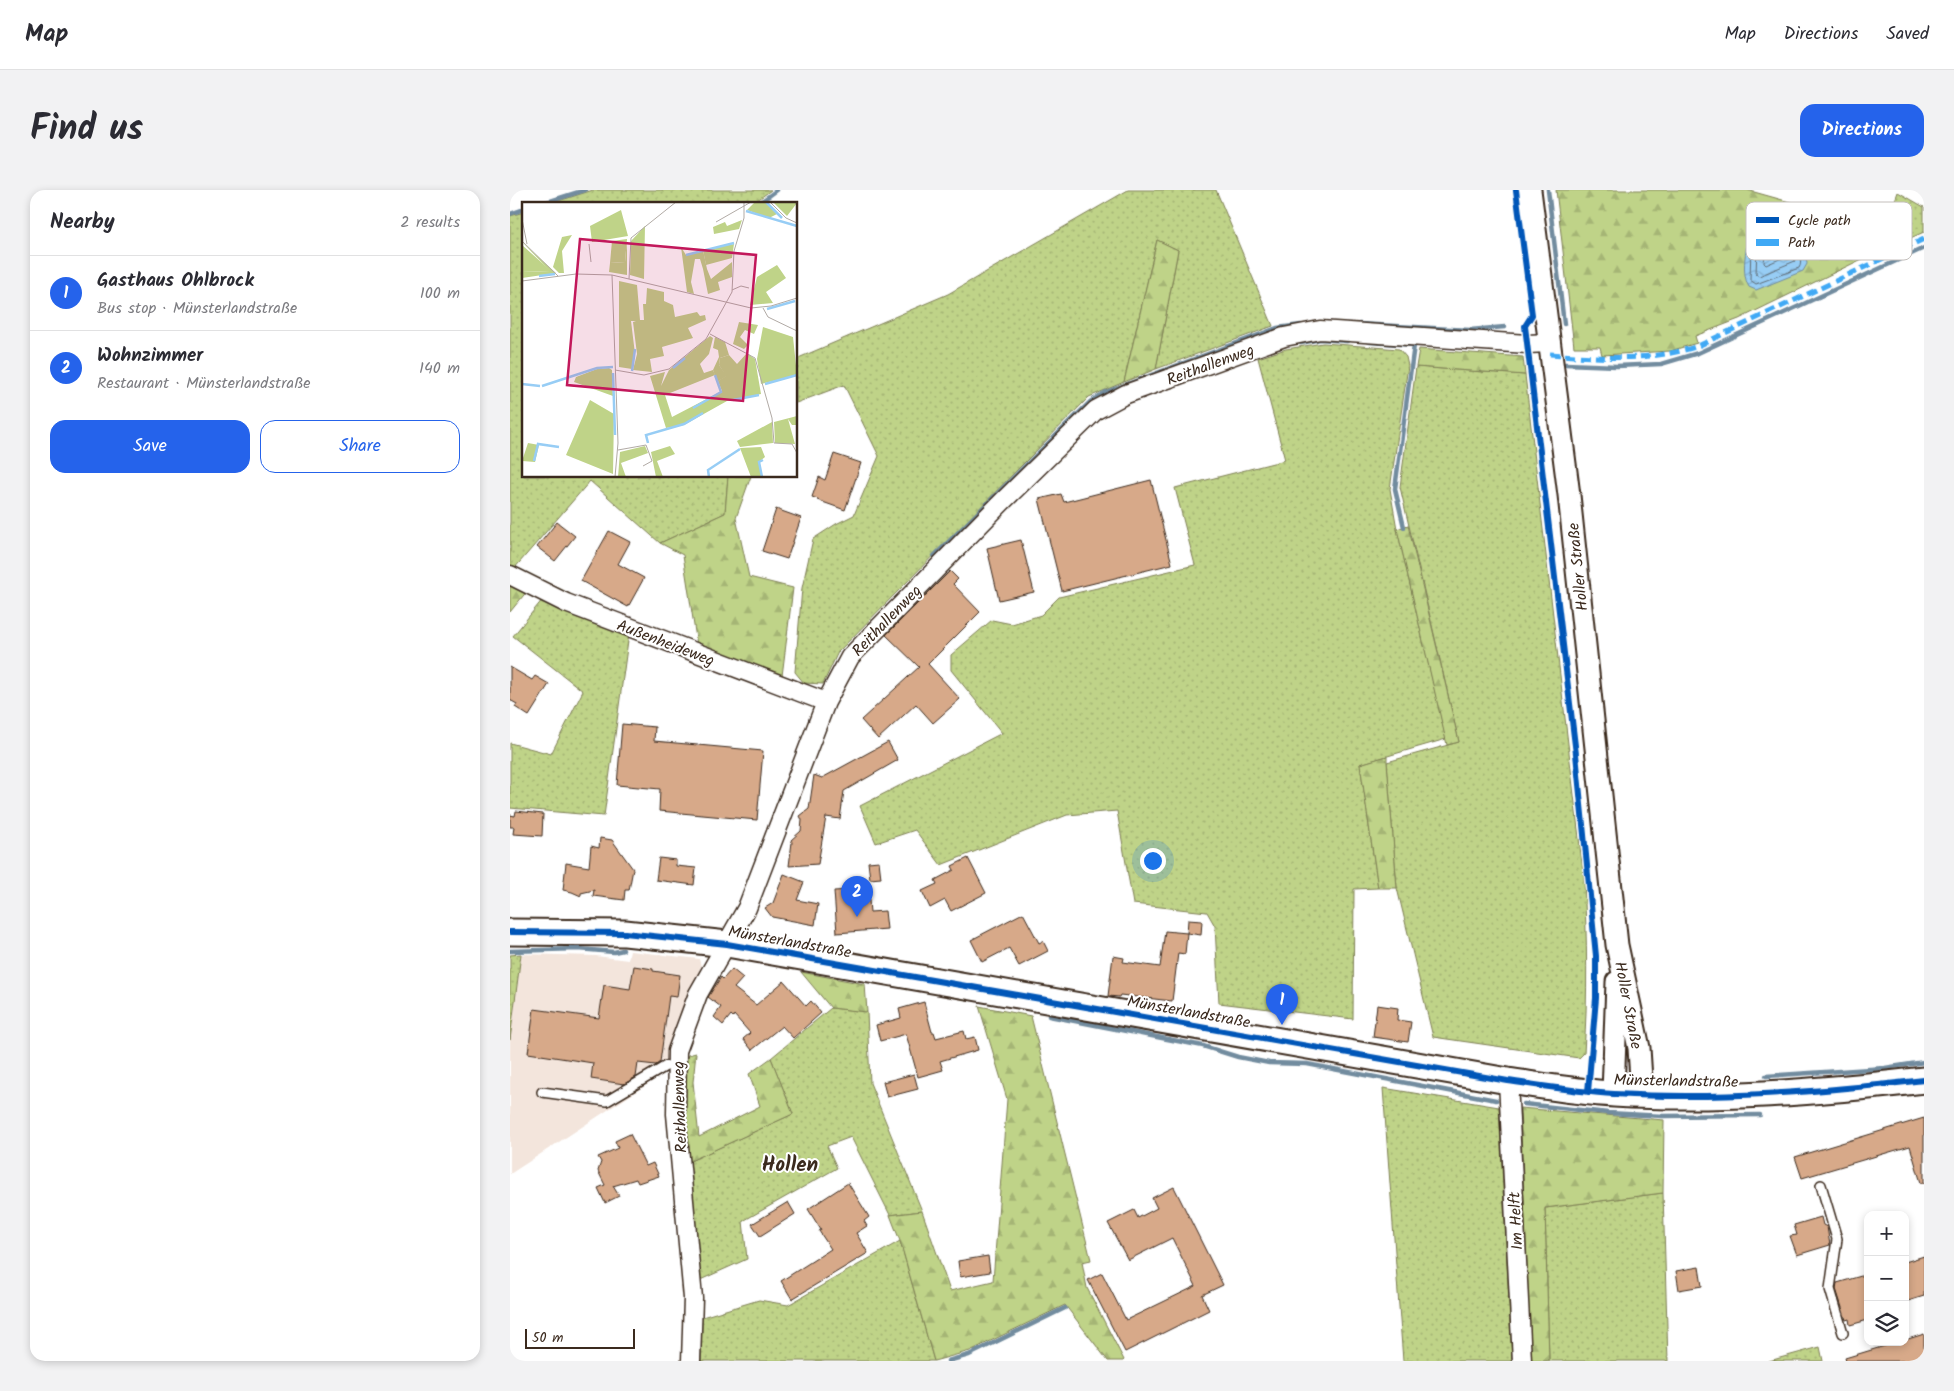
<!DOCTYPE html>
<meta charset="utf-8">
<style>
:root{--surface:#fff;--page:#f2f2f3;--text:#2b2b33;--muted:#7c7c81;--line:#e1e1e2;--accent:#2563eb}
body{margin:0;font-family:Kalam,sans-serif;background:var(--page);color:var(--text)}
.controls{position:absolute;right:15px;bottom:15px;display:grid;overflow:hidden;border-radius:10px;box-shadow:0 2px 8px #0003}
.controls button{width:45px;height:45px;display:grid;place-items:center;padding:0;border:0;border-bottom:1px solid var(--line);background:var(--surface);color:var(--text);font:25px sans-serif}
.scale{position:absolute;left:15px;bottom:12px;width:110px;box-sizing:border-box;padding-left:5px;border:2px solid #3b2a1e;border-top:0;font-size:14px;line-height:18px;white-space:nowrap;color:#3b2a1e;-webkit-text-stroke:4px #fff;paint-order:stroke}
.you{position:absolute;left:642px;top:670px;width:18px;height:18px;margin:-12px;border:4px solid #fff;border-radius:50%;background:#1a73e8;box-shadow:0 0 0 8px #1a73e833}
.badge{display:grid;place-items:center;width:32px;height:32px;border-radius:50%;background:var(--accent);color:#fff;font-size:16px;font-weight:700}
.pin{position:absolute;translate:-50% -41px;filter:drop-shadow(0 1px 2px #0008)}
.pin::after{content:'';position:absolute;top:26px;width:18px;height:15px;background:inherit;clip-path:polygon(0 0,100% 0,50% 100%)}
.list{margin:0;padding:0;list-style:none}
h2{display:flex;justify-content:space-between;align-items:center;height:65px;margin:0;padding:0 20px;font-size:21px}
h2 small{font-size:16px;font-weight:400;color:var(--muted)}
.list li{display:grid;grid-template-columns:32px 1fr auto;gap:15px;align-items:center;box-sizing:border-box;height:75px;padding:0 20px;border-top:1px solid var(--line)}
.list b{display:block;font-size:19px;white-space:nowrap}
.list p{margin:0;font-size:16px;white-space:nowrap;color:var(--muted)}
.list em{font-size:16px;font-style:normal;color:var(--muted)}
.actions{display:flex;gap:10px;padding:15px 20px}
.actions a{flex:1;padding:11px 0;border:1px solid var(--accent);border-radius:15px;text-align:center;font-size:18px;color:var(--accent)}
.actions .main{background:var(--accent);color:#fff}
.icon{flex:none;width:28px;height:28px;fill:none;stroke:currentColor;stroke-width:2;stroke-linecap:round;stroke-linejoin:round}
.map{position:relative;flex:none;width:1414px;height:1171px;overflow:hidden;border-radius:15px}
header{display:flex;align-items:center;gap:30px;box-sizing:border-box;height:70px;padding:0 25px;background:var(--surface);border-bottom:1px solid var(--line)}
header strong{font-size:24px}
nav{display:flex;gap:28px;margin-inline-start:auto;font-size:18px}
.intro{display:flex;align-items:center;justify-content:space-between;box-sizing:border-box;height:120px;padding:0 30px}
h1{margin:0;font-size:35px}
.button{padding:12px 22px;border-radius:15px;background:var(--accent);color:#fff;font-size:18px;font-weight:700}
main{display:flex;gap:30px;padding:0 30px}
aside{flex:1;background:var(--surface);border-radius:15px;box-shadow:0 2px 8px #0003}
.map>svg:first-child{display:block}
</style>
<header>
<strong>Map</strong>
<nav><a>Map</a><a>Directions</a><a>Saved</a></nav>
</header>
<div class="intro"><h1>Find us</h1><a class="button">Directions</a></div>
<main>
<aside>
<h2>Nearby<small>2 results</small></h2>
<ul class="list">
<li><span class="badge">1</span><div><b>Gasthaus Ohlbrock</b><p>Bus stop · Münsterlandstraße</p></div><em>100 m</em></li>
<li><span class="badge">2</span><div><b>Wohnzimmer</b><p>Restaurant · Münsterlandstraße</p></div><em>140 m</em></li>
</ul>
<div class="actions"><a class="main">Save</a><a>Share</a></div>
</aside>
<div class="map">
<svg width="1414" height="1171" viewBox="0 0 1414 1171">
<defs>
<pattern id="grass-dots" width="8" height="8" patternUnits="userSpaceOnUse" patternTransform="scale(1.25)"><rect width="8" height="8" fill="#bfd388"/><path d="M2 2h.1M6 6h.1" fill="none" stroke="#a5b575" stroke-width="1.8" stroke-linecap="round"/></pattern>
<pattern id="forest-firs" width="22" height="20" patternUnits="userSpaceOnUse" patternTransform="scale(1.25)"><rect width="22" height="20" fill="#bfd388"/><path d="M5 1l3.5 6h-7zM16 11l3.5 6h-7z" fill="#a5b575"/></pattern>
<pattern id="water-waves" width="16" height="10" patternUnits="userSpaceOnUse" patternTransform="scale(1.25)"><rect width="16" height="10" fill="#97cdf5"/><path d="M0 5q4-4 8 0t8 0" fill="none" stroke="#83b0d2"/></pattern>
</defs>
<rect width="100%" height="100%" fill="#fff"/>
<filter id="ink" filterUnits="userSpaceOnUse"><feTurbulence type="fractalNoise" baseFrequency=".02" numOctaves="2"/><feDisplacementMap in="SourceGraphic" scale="10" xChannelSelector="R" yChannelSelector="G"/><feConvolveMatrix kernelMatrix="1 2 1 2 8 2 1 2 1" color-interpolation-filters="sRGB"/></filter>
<g filter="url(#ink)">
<path fill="#f3e5dc" d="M120 761 189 769 191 776 161 859 159 880 0 984V850L11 764 86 766 118 770Z"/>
<path fill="url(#grass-dots)" stroke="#7d7e53" d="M83 0H261L242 14H39Z
M618 0H706L763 136 646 179 668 60 647 50 614 192 579 207 328 462 313 494 294 493 285 482 292 398 303 349 326 334 344 325 369 266 334 195 286 213V169L438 104Z
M1388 2 1414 17V42L1350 70 1358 34 1376 35Z
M14 22V286H218L215 323 150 353 80 291 3 380 0 378V26Z
M813 153 889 159 896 167 898 176 880 299 887 339 936 549 850 574 868 698 844 699 843 829 709 813 705 736 697 722 623 714 607 621 557 625 431 675 405 640 366 653 350 616 492 543 441 480V465L482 430 502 434 531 425 549 407 685 375 665 298 775 270 748 168 776 159Z
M906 177 1015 185 1074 691C1077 750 1078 803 1074 863L1069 868 923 847 887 698 877 572 949 552 890 297Z
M33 409 119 443 94 626 0 618V553L41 564 73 501 3 446Z
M11 764 0 850V765Z
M321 818 357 822 360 893 412 1021 380 1025 341 947 317 956 327 978 233 1031 237 1069 188 1091 178 972 283 924 261 868Z
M873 898 989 917 1002 1171H893Z
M1153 1003 1158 1171H1039L1035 1018Z
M390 1051 424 1171H191L192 1127 249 1110 278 1115Z
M1310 1157 1313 1171H1259Z"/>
<path fill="url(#forest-firs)" stroke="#7d7e53" d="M1046 0H1237L1358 34 1350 70 1229 129 1185 146 1187 153 1160 161 1092 165 1090 157H1064Z
M647 50 668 60 646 179 614 192Z
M909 159 1013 167 1015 185 906 177Z
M218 286H241L226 328 239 387 283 398 272 486 187 455 173 365 150 353 215 323Z
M898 335 949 552 937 555 887 339Z
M0 391 18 400 0 422Z
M877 566V572L887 698H868L850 574Z
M291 782 355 794 357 822 321 818Z
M469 816 521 826 581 1070 572 1072 577 1098 614 1170 613 1171H598L555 1115 460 1161 424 1171 390 1051 380 1025 412 1021 440 1101 483 1091 497 909Z
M186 863 183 892 189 947 250 916 239 884 261 868 283 924 178 972C174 938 167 898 178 865Z
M1010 918 1154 930 1153 1003 1035 1018 1039 1171H1021Z"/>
<path fill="url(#water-waves)" stroke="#728c9f" d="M1252 29 1265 32 1287 53 1296 66 1297 74 1293 81 1246 100 1239 97C1229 81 1238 48 1243 31Z"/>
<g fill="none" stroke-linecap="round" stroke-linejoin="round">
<path stroke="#606b74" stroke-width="1" d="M1252 34C1256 35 1260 35 1264 37 1273 44 1297 66 1289 78L1246 94 1240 90 1241 56 1247 36Z
M1253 41C1265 43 1280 60 1285 71L1249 86 1246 84 1247 57Z
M1259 52 1274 67 1256 75 1254 73 1256 53Z"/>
<path stroke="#728c9f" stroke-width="4.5" d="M1038 0 1054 134
M31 14 75 0
M248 14 267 0
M0 24 14 19
M849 134 960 140 995 137
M860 152 904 155 885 299 894 337
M791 153 810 149 837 151
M1055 174 1107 176 1151 174 1188 163 1414 58
M424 366 580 212 596 202 767 138 791 135
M0 761 68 759 104 762 113 760
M539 826 693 856 728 867 759 873 797 874 986 910
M1256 886 1375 878 1414 872
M1014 914 1098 923 1153 926 1250 925
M438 1171 459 1165 555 1118"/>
</g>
<path fill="#d7a989" stroke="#3b2a1e" d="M324 264 351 273 335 320 307 310 308 309 302 307 309 287 315 290Z
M641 290 662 374 552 401 529 309 551 304 554 312Z
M266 319 291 328 277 369 252 361Z
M47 332 65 346 45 371 27 357Z
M99 341 120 352 108 374 134 388 118 417 71 391Z
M511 350 524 402 489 410 477 358Z
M440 381 448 389 443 394 470 422 418 474 450 509 423 533 406 514 368 549 351 530 409 477 376 445Z
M0 477 22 490 25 486 39 494 19 526 5 517 7 514 0 510Z
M112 534 145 537 144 551 253 561 247 630 149 621 150 599 107 595Z
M378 552 388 570 334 601 330 629 316 627 308 674 279 676 282 652 281 650 291 641 292 630 290 626 299 619 304 585 312 588Z
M6 621 33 624 32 646 3 644 4 637H0V625L5 626Z
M90 648 102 650 123 679 119 700H115L114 710 83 706 84 700 71 703V706L62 702 53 700 56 673 79 677 81 656 89 658Z
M149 668 166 670V676L186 678 184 695 146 690Z
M458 668 476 703 441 721 435 710 420 718 412 701 427 694 425 690 444 680 442 676Z
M369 671 371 688 360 689 358 672Z
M274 684 294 692 287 710 308 714 305 735 262 727 255 718 263 713Z
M358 699 360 722 375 721 377 739 327 743 324 701Z
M513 723 529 753 533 751 538 761 509 776 499 758 472 772 461 750Z
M678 730 692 731 691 745 677 743Z
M655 741 677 743 675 764 668 763 662 811 610 805 609 807 598 806 603 766 614 768 613 772 650 777Z
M124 776 143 779V781L170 785 167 807 159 806 150 872 146 875 128 873 126 887 114 894 81 889 83 873 18 863 24 819 89 828 94 795 120 799Z
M222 779 233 788 224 798 246 815 274 791 296 816 301 811 311 823 283 848 272 836 242 860 233 849 240 843 224 825 223 827 221 825 213 835 204 827 211 817 198 807 211 787 213 789Z
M414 812 422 842H424L426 848 454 841 456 849 465 847 468 860 430 871 433 880 408 887 396 844 370 851 366 835 391 828 389 819Z
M867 815 888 818 887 830 901 832 898 852 863 847Z
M404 884 408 899 377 907 373 892Z
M1414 928V993H1411L1400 956 1292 988 1285 967Z
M120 944 136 976 143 973 149 986 128 993 126 989 103 996 109 1006 95 1013 88 998 95 995 88 981 91 972 88 967 108 958 105 951Z
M338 993 359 1027 354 1031 357 1036 346 1043 358 1063 282 1109 271 1091 321 1059 309 1041 311 1040 298 1019Z
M664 997 713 1095 692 1105 699 1120 615 1162 578 1090 592 1083 616 1130 686 1096 662 1048 618 1070 598 1033 624 1020 628 1028 647 1018 642 1008Z
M278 1012 285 1024 250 1046 242 1034Z
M1311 1027 1313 1035 1317 1037 1320 1055 1287 1065 1280 1046 1287 1045 1284 1035Z
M478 1066 480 1082 450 1087 448 1071Z
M1414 1066V1106L1395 1112V1072Z
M1189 1077 1192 1096 1169 1100 1166 1081Z
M1358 1084V1130L1340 1135 1339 1129 1336 1130 1326 1099 1327 1093Z
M1414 1144V1171H1336L1335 1168 1388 1152H1395V1150Z"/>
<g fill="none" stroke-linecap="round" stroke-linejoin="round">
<g stroke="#3b2a1e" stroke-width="12">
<path id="service" d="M32 902 97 911 156 876 167 875
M1311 995 1327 1049 1320 1099 1333 1143"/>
</g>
<g stroke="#3b2a1e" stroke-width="21">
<path id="minor" d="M0 385 56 413 316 512
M998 891 1012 1171
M181 1171 183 1108 166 924 167 861 188 804 237 718 316 512 340 467 493 311 586 220 616 204 774 147 810 140 1017 154 1039 153"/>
</g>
<g stroke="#3b2a1e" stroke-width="25">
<path id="tertiary" d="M1020 0 1059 305 1107 755 1129 858 1132 905
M1103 904 1107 792"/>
</g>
<g stroke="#3b2a1e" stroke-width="29">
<path id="secondary" d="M0 742 115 743 217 754 998 891C1033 896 1068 902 1104 904 1207 910 1311 902 1414 890"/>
</g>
<use href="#service" stroke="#fff" stroke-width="9"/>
<use href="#minor" stroke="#fff" stroke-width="18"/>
<use href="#tertiary" stroke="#fff" stroke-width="21"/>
<use href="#secondary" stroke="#fff" stroke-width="25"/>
<path stroke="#3fa9f5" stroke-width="5" stroke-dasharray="10 5" stroke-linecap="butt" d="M1040 164C1090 168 1140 172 1188 156L1414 49"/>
<g stroke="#fff" stroke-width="9">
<path id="cycleway" d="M1006 0 1022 125 1015 136 1066 564 1086 766V808L1078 902
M0 742 115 743 217 754 998 891C1033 896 1068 902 1104 904 1207 910 1311 902 1414 890"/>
</g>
<use href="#cycleway" stroke="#0057b8" stroke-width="6"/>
</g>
</g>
<g text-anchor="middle" stroke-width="4" stroke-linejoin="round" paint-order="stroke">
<g font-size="16" fill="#3b2a1e" stroke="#fff">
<text transform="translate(700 174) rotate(-20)" y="6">Reithallenweg</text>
<text transform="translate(1067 377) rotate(-96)" y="6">Holler Straße</text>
<text transform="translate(376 430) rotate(-46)" y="6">Reithallenweg</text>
<text transform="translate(156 452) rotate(21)" y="6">Außenheideweg</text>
<text transform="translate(280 751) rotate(10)" y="6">Münsterlandstraße</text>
<text transform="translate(1119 815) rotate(79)" y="6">Holler Straße</text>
<text transform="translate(679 821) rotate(10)" y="6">Münsterlandstraße</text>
<text transform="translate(1166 890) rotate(1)" y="6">Münsterlandstraße</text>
<text transform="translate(169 917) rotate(-92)" y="6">Reithallenweg</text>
<text transform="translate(1005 1031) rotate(-93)" y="6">Im Helft</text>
</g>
<g font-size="21" font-weight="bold" fill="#3b2a1e" stroke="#fff">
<text x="280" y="981">Hollen</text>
</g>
</g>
<g transform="translate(12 12)">
<rect width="275" height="275" fill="#fff"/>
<path d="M233 0H243L255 12 247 16 225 8ZM251 0H275V1L265 14ZM99 8 106 34 70 40 68 24ZM220 18 217 27 192 32 191 25 203 20 205 24ZM123 24 122 77 108 73 109 39ZM105 37 103 60 88 61 90 39ZM212 42 210 56 184 63 181 48ZM0 43 19 60 29 69 0 70ZM210 60V75L196 80 198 88 186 92 181 67H185L189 77ZM255 63 264 76 244 90 251 101 228 103 235 75ZM97 79 115 83 118 118H122L121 102H124L125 86 142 90V99L151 103 153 115 175 110 178 114 183 113 184 118 166 126 171 136 140 145 142 154 128 157 130 170 111 168 115 152 111 120 114 119H109L113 152 110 167 97 165ZM217 120 236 123 232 132 223 128 218 135 226 143 222 147 211 142ZM241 125 271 135 275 173 239 182 235 157ZM188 134 191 136 187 152 178 162 182 171 191 168 193 173 143 193 150 215 200 189 196 179 204 174 197 163 198 156 207 153 215 162 225 151 233 157 239 192 205 199 162 223 144 226 128 174 143 170 139 184 147 168ZM68 198 92 212 91 272 44 253ZM275 214V223H270L266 217 273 242 253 241 252 220ZM123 244 126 251 99 261 104 275H96L98 250ZM239 245 243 255 237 260 240 275H229L218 246Z" fill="#bfd388"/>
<path d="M50 33 40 49 42 71H37L31 65 40 35ZM105 37V73L87 70 88 61 103 60ZM0 40 34 71 0 76V70L28 69ZM159 45 164 53 181 48 185 67H181L178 57H173L169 80 172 92 165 90ZM193 135 203 140 207 153 198 156 197 163 205 174 195 180 191 168 197 155 196 148 191 146ZM87 166 90 168 91 194 52 180 54 175 75 167ZM6 241 17 243 13 260 0 259ZM148 244 153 252 135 259 141 275H134L129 250Z" fill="#bfd388"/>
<path d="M250 220 251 241 218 245 215 239Z" fill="#bfd388"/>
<path fill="none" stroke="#97cdf5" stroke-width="2.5" d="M244 0 260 16M224 9 275 24M164 53 212 41M17 74 33 72M245 107 273 99M151 166 163 156M110 169 113 147M91 171 93 233M0 182 18 184M243 182 275 173M20 184 75 166 91 165M211 198 237 193M171 206 199 190 193 173M126 241 124 233 162 222 181 211M12 259 16 242 37 245M187 275 186 268 218 247M240 275 237 260 241 258"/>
<path fill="none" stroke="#b1aaa5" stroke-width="1" d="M248 0 264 16 275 21M0 17 5 42M194 20 229 0M0 39 36 74M67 42 69 60M90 73 96 241 93 275M107 77 109 36 154 0M0 79 54 72 90 73 229 106 249 104 275 96M210 88 219 84 227 86M241 106 246 115 275 129M188 132 233 156 250 216 252 241 270 242 275 251M93 168 122 173 147 167 184 137 210 90 212 49 222 16V0M96 248 124 243 130 259 121 264"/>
<path fill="#c2185b" fill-opacity="0.15" stroke="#c2185b" stroke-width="2.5" d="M58 37 234 53 221 199 45 183Z"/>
<rect width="275" height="275" fill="none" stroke="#3b2a1e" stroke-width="2.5"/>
</g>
<rect x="1236" y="12" width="166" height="58" rx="8" fill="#fff" stroke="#c4bfbc" stroke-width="1"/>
<rect x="1246" y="27" width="23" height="6" fill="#0057b8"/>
<rect x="1246" y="49" width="23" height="7" fill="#3fa9f5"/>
<g font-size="14" fill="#3b2a1e">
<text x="1278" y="35">Cycle path</text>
<text x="1278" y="57">Path</text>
</g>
</svg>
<div class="controls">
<button>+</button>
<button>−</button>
<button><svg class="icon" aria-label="layers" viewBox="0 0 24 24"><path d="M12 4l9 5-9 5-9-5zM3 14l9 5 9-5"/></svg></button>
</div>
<div class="scale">50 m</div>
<div class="you"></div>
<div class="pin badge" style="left:772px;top:835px">1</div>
<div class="pin badge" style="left:347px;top:727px">2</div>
</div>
</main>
